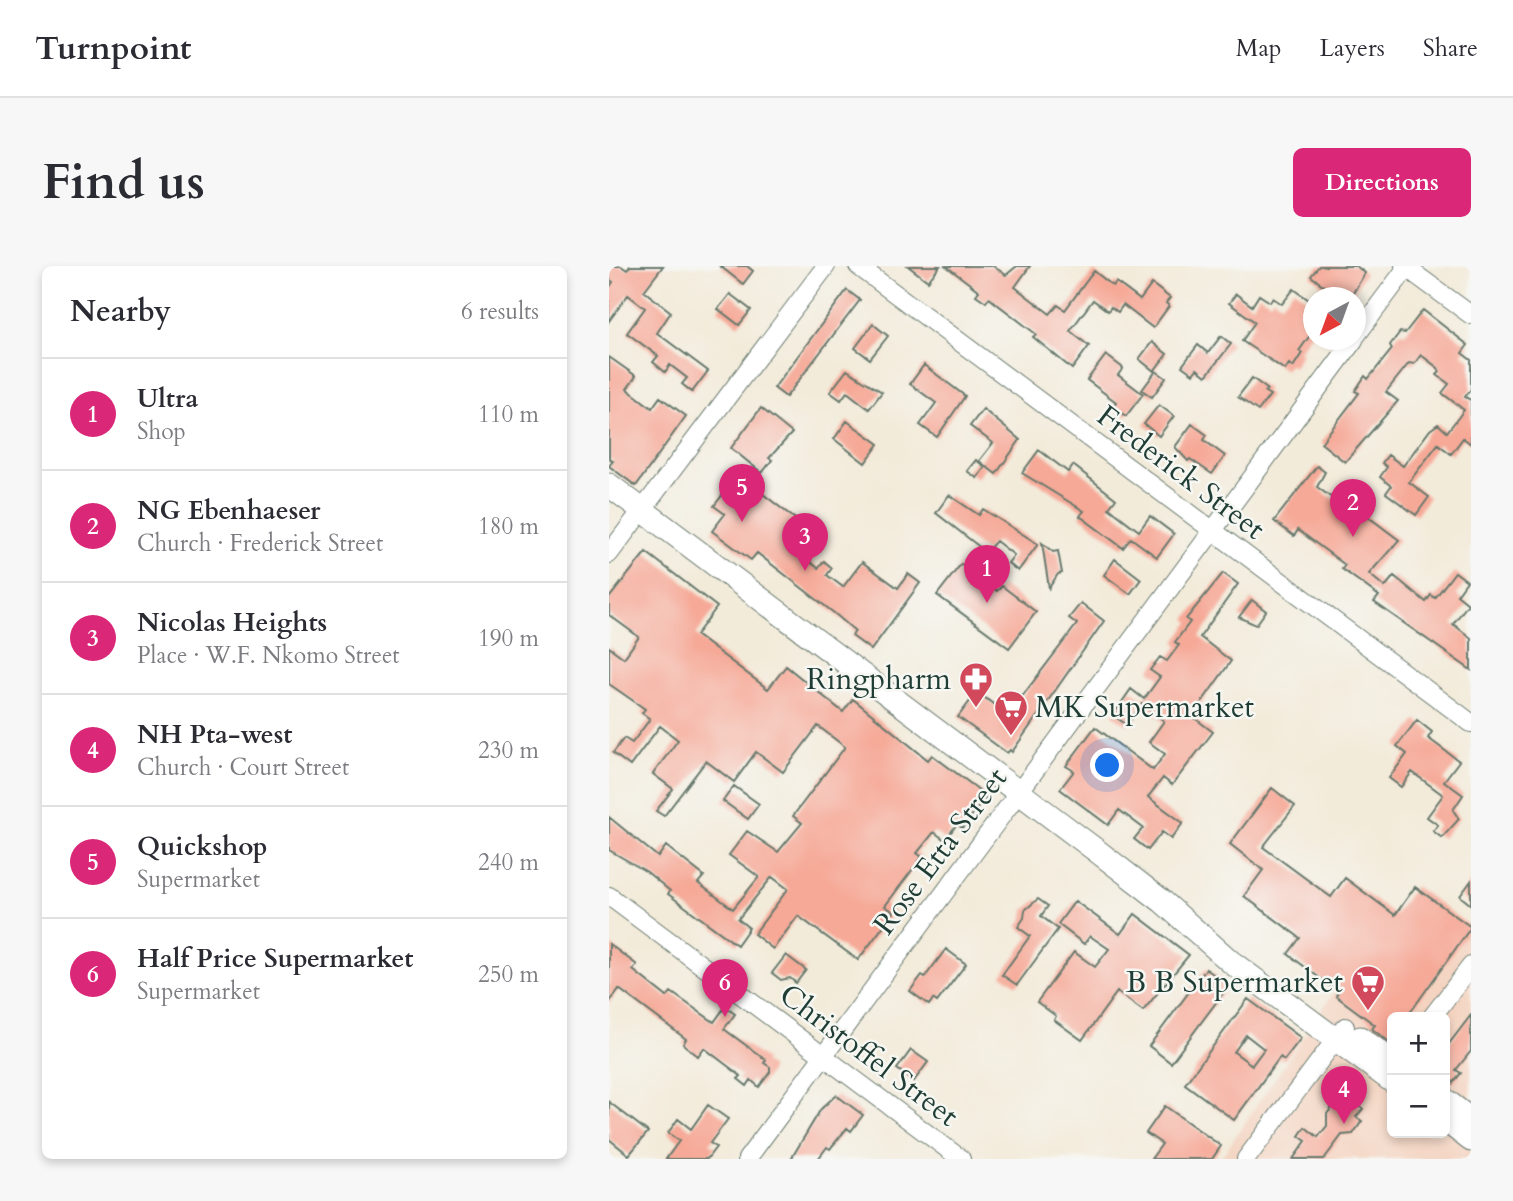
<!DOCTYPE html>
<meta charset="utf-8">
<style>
:root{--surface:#fff;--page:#f7f7f7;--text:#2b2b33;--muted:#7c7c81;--line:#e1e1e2;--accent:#db2777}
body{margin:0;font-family:Cardo,serif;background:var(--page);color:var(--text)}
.controls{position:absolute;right:21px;bottom:21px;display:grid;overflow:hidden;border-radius:10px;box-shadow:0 4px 10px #0003}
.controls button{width:63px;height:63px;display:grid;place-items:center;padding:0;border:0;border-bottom:2px solid var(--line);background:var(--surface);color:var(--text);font:35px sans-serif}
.compass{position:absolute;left:694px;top:21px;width:63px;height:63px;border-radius:50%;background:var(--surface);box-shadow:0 4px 10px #0003;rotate:221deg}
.you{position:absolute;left:499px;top:500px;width:24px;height:24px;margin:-18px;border:5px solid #fff;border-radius:50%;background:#1a73e8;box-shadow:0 0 0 10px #1a73e833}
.badge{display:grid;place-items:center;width:46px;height:46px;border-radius:50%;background:var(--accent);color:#fff;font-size:23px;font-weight:700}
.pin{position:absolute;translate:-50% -58px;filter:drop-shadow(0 2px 4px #0008)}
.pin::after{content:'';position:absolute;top:37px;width:24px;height:21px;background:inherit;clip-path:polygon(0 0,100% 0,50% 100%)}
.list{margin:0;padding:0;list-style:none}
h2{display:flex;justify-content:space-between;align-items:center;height:91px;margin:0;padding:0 28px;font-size:30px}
h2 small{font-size:23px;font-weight:400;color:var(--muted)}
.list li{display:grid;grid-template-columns:46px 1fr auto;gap:21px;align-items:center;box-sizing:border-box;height:112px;padding:0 28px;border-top:2px solid var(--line)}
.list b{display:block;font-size:26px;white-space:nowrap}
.list p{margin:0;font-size:23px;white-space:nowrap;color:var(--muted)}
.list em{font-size:23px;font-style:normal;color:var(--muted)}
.map{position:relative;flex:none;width:862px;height:893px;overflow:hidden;border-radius:10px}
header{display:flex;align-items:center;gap:42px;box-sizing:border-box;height:98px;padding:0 35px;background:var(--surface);border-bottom:2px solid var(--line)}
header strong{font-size:33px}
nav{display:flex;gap:38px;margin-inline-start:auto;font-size:24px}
.intro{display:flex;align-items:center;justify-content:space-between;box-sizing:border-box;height:168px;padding:0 42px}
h1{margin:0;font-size:49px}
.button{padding:18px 32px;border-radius:10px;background:var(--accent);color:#fff;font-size:24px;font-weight:700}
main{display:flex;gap:42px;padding:0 42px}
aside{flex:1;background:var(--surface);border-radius:10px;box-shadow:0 4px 10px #0003}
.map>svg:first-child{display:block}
</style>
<header>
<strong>Turnpoint</strong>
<nav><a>Map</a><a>Layers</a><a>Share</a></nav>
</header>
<div class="intro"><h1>Find us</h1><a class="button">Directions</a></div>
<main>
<aside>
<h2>Nearby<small>6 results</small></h2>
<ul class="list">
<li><span class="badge">1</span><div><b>Ultra</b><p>Shop</p></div><em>110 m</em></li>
<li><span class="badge">2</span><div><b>NG Ebenhaeser</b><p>Church · Frederick Street</p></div><em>180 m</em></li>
<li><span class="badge">3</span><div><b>Nicolas Heights</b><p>Place · W.F. Nkomo Street</p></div><em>190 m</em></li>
<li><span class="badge">4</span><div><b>NH Pta-west</b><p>Church · Court Street</p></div><em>230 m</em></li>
<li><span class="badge">5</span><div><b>Quickshop</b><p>Supermarket</p></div><em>240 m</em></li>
<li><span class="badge">6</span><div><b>Half Price Supermarket</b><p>Supermarket</p></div><em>250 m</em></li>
</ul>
</aside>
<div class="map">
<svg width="862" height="893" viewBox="0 0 862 893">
<rect width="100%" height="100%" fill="#f6f6f2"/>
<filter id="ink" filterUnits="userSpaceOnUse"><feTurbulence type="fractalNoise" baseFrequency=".0143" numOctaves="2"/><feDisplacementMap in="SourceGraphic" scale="14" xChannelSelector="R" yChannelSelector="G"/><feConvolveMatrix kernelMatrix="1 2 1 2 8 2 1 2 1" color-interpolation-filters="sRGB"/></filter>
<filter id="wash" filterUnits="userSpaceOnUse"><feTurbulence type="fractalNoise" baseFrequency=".00686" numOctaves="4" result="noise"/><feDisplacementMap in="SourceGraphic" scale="28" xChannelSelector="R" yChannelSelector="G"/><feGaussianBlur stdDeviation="1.57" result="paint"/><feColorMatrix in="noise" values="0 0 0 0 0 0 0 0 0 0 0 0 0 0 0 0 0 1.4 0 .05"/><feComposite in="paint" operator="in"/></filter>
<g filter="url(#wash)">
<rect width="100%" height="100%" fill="#f3ebda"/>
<path fill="#f4d3c0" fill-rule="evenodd" d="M806 619 862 661V893H611L723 729ZM783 751H836V867H783Z"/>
<g id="blocks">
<path fill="#f6a997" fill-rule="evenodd" d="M0 0H12L18 4 21 0H54L35 25 62 46 48 67 99 105 83 126 73 118 78 112 61 99 56 106 44 96 49 90 18 67 36 42 19 29 0 55V22L4 16 0 13Z
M111 0H138L144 5 134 18Z
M299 0H331L319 15Z
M337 0H384L397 9 408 0H421L406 21 441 48 449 39 456 44 485 5 504 20 507 16 531 34 543 18 561 32 557 37 560 40 544 62 514 39 509 46 502 41 499 45 484 34 461 65 480 80 463 103 424 71 427 68 380 32 377 36 367 29 370 25Z
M710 0H747L756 7 741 32H719L723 26 702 10Z
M685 23 704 37V65L690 85 693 87 684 101 680 98 676 104 633 75 646 56 620 37 627 28 643 40 650 29 661 36 664 32 673 38Z
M238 24 251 34 177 131 165 122Z
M121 28 142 44 130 59 109 43Z
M814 44 859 79 853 87 862 94V123L856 131 862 134V178L854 172 842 188 829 178 800 216 820 231 807 249 777 227 782 220 771 211 778 201 773 197 779 189 794 200 821 164 829 158 838 166 855 144 833 127 840 118 828 109 831 106 829 102 812 89 805 98 800 97 777 126 789 135 736 196 712 177 750 127 746 125 756 110 759 113 783 83 781 79 791 66 796 67Z
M264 58 279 70 261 93 246 82Z
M612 70 622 78 597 110 588 103 584 108 573 100 589 79 599 87Z
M543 76 558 88 545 105 530 93Z
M497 89 514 102 509 109 534 128 517 150 504 140 507 136 478 114Z
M0 91 27 110 18 123 43 142 51 131 77 150 27 220 0 200 4 195 0 192Z
M315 99 356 130 328 171 311 159 327 137 301 118Z
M238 104 273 126 260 143 238 126 232 134 221 126Z
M547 105 557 112 543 131 533 124Z
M643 112 658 123 656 126 661 129 649 145 629 131Z
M550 139 565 150 550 170 535 158Z
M152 142 183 167 160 192 163 194 153 207 122 182Z
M374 143 411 174 387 208 370 195 384 177 361 160Z
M238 155 270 178 256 197 225 173Z
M583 158 598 169 595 174 616 190 603 208 581 193 579 195 566 181Z
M430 184 459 206 464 199 507 233 500 242 530 265 541 250 565 268 548 291 522 272 514 282 471 250 475 245 413 207Z
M367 194 376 201 368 212 358 205Z
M708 200 716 206 708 221 730 237 740 224 763 242 757 249 790 274 760 308 776 321 785 310 817 336 822 329 826 332 846 306 858 315 848 329 859 338 844 358 862 372V404L765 336 770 330 733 303 736 299 689 264 685 270 665 255Z
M124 215 135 224 140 217 190 256 180 270 194 280 189 286 209 302 215 295 223 302 218 309 234 321 253 296 289 322 299 308 311 317 262 384 243 370 246 365 225 347 148 287 142 294 103 265 116 248 105 240Z
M340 229 370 249 374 243 429 278 409 305 399 297 405 289 387 275 377 286 327 247Z
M433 277 444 286 449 285 453 307 449 308 440 322Z
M37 286 108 341 87 369 159 423 177 400 234 446 244 433 319 494 323 489 378 530 353 562 348 558 336 574 325 566 308 587 313 591 276 640 285 646 249 694 189 650 164 683 145 668 179 623 163 611 129 653 140 662 128 679 59 628 61 625 38 606 0 584V551L49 591 57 580 67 588 95 610 89 617 124 643 150 611 120 589 138 565 169 586 193 557 184 550 236 481 209 460 174 506 147 486 125 516 97 495 55 550 47 545 64 523 44 508 69 474 51 460 21 500 4 487 15 472 23 477 41 453 33 447 36 443 0 418V381L15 392 30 371 0 349V332Z
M506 293 532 313 521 328 495 309Z
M352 298 388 325 393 320 427 346 400 382 328 329Z
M614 307 629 318 591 371 622 395 583 450 604 466 563 519 554 512 539 531 574 557 562 573 553 566 539 584 525 573 534 562 510 544 499 559 451 523 465 505 457 500 486 461 544 504 556 488 540 476 555 455 533 438 518 459 504 449 522 423 535 433 551 411 541 404 551 391 558 395 570 379 566 376 581 356 577 353Z
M643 334 657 345 647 359 630 351Z
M472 337 495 355 403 486 401 484 398 487 349 451 368 426 399 449 468 358 460 352Z
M808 454 823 466 819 472 850 495 835 515 854 529 844 544 850 553 833 572 824 565 829 559 818 551 834 529 803 506 792 521 780 512 798 488 788 480Z
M125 520 150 538 139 553 114 535Z
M663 522 686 540 654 581 722 631 736 612 786 649 806 621 862 661 798 751H783V778L763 763 766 759 727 730 729 726 679 688 691 672 635 630 654 604 621 578Z
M862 615V639L851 630Z
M429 633 439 640 432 650 449 663 408 719 393 709 421 670 409 661 415 652 416 644Z
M466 635 511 668 526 648 580 689 534 745 508 726 473 774 445 754 447 750 428 736 465 686 486 701 500 683 481 670 475 678 449 658Z
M0 678 28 699 24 704 58 731 62 726 105 756 116 741 126 748 115 763 157 794 155 797 161 801V806L150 821 142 814 138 820 129 813 132 810 95 782 89 790 74 778 77 773 10 723 0 737Z
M337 683 357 698 328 736 324 733 320 739 301 725 313 709 316 711Z
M177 689 197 704 187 717 181 712 172 714 163 707Z
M597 703 620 719 562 797 540 780Z
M639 733 692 772 675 794 671 791 625 854 576 818ZM637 769 655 783 643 799 625 786Z
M862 749V785L847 804 852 807 843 818 836 812V783Z
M302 784 319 796 305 815 288 803Z
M733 828 754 843 747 851 753 855 744 868 733 869 715 893H684L697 875 690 870 696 861 709 871 718 860V848Z
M227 829 254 849 242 865 238 862 221 883 218 881 209 893H182L212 843Z
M0 836 39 866 20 889 0 873Z
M99 839 119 853 101 877 107 881 98 893H57L70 875 59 867 69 853 82 863Z
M556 840 612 880 603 893H542L553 878 537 867Z"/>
</g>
</g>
<g filter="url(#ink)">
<use href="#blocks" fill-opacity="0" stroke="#697a6e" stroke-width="2"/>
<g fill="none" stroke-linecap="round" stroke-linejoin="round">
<g stroke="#697a6e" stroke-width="20">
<path id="minor" d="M249 0 862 457
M795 0 862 49
M746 71 799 0
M0 288 217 0
M0 630 352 893
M823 751 862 700
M138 893 745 74
M637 893 736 761"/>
</g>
<g stroke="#697a6e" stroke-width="25">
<path id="major" d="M0 219 488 585 553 635 622 696 783 815
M751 772 783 795
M836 834 862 854
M836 854 862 874"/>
</g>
<use href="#minor" stroke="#fff" stroke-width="18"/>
<use href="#major" stroke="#fff" stroke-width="23"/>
</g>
</g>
<defs>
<g id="pharmacy-pin" transform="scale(1.75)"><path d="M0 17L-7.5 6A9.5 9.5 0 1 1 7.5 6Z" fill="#d1495b" stroke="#f6f6f2"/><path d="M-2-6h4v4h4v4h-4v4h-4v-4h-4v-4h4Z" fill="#fff"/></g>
<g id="supermarket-pin" transform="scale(1.75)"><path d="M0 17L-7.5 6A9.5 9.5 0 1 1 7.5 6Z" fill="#d1495b" stroke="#f6f6f2"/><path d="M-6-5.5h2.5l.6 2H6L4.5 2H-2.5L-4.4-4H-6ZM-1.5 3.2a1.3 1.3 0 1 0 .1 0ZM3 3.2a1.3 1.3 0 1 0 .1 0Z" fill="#fff"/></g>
</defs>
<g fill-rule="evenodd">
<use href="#pharmacy-pin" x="367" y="413"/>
<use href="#supermarket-pin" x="402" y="441"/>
<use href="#supermarket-pin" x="759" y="716"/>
</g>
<g text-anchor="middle" stroke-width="5" stroke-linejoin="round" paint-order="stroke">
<g font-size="30" fill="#1f3d34" stroke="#f6f6f2">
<text transform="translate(572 206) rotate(37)" y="10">Frederick Street</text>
<text transform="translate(331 585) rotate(-53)" y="10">Rose Etta Street</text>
<text transform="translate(260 789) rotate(37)" y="10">Christoffel Street</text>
</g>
<g font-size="30" fill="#1f3d34" stroke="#f6f6f2" text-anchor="end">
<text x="342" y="423">Ringpharm</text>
<text x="426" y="451" text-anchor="start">MK Supermarket</text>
<text x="734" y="726">B B Supermarket</text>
</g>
</g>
</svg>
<div class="controls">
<button>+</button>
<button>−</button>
</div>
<svg class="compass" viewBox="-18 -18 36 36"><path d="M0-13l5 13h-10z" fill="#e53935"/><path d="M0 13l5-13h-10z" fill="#7c7c81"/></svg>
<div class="you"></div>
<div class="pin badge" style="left:378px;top:337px">1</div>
<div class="pin badge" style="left:744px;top:271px">2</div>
<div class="pin badge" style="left:196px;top:305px">3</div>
<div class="pin badge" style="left:735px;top:858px">4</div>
<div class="pin badge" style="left:133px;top:256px">5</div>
<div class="pin badge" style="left:116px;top:751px">6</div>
</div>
</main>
